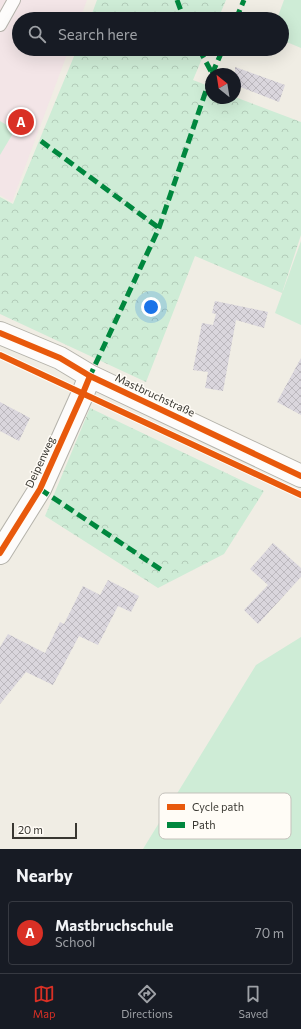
<!DOCTYPE html>
<meta charset="utf-8">
<style>
:root{--surface:#171b24;--page:#242831;--text:#f1f3f6;--muted:#9ea1a6;--line:#363941;--accent:#d93025}
body{margin:0;font-family:Commissioner,sans-serif;background:var(--page);color:var(--text)}
.compass{position:absolute;left:205px;top:68px;width:36px;height:36px;border-radius:50%;background:var(--surface);box-shadow:0 4px 16px #0002;rotate:330deg}
.scale{position:absolute;left:12px;bottom:10px;width:65px;box-sizing:border-box;padding-left:4px;border:2px solid #393731;border-top:0;font-size:11px;line-height:14px;white-space:nowrap;color:#393731;-webkit-text-stroke:3px #fffcf6;paint-order:stroke}
.you{position:absolute;left:151px;top:307px;width:14px;height:14px;margin:-10px;border:3px solid #fff;border-radius:50%;background:#1a73e8;box-shadow:0 0 0 6px #1a73e833}
.badge{display:grid;place-items:center;width:26px;height:26px;border-radius:50%;background:var(--accent);color:#fff;font-size:13px;font-weight:700}
.pin{position:absolute;translate:-50% -50%;border:2px solid #fff;box-shadow:0 1px 4px #0006}
.list{margin:0;padding:0;list-style:none}
h2{display:flex;justify-content:space-between;align-items:center;height:52px;margin:0;padding:0 16px;font-size:17px}
h2 small{font-size:13px;font-weight:400;color:var(--muted)}
.list li{display:grid;grid-template-columns:26px 1fr auto;gap:12px;align-items:center;box-sizing:border-box;height:64px;margin:0 8px 8px;padding:0 8px;border:1px solid var(--line);border-radius:4px}
.list b{display:block;font-size:15px;white-space:nowrap}
.list p{margin:0;font-size:13px;white-space:nowrap;color:var(--muted)}
.list em{font-size:13px;font-style:normal;color:var(--muted)}
.icon{flex:none;width:22px;height:22px;fill:none;stroke:currentColor;stroke-width:2;stroke-linecap:round;stroke-linejoin:round}
.map{position:relative;flex:none;width:301px;height:849px;overflow:hidden}
.search{position:absolute;background:var(--surface);box-shadow:0 4px 16px #0002;left:12px;right:12px;top:12px;height:44px;display:flex;align-items:center;gap:10px;box-sizing:border-box;padding:0 14px;border-radius:22px;color:var(--muted);font-size:15px}
.sheet{height:124px;background:var(--surface)}
nav{display:flex;justify-content:space-around;align-items:center;box-sizing:border-box;height:56px;border-top:1px solid var(--line);background:var(--surface);font-size:11px;color:var(--muted)}
nav a{display:grid;justify-items:center;gap:2px}
nav .on{color:var(--accent)}
.map>svg:first-child{display:block}
</style>
<div class="map">
<svg width="301" height="849" viewBox="0 0 301 849">
<defs>
<pattern id="forest-crowns" width="20" height="18" patternUnits="userSpaceOnUse"><rect width="20" height="18" fill="#ceecd6"/><path d="M2 6a3 3 0 1 1 6 0M12 15a3 3 0 1 1 6 0" fill="none" stroke="#b2cbb8"/></pattern>
<pattern id="building-cross-hatch" width="8" height="8" patternUnits="userSpaceOnUse"><rect width="8" height="8" fill="#dad6dd"/><path d="M0 0l8 8M0 8l8-8" fill="none" stroke="#bcb8be"/></pattern>
</defs>
<rect width="100%" height="100%" fill="#f0ede4"/>
<path fill="#f3e5e7" d="M0 0H87L80 19H19V49H69L12 202 0 195Z"/>
<path fill="#ceecd6" d="M284 0H301V48L282 40V19H277Z
M0 121 15 130 0 155Z
M301 241V325L275 313Z
M301 637V849H143L256 665Z"/>
<path fill="url(#forest-crowns)" d="M97 0H226L218 19H90Z
M77 49H206L193 80 211 87V98H235V97L301 122V235L282 293 195 256 146 382 0 314V197L13 204Z
M90 408 264 491 224 554 158 588 45 516Z"/>
<path fill="url(#building-cross-hatch)" d="M235 67 285 85 279 102 235 85Z
M215 301 268 312 264 328 236 320 223 391 205 388 208 372 193 370 202 323 213 325 216 314 212 313Z
M301 358V415L277 402Z
M0 402 30 418 19 441 0 431Z
M273 543 301 568V577L258 624 244 610 268 585 250 569Z
M108 580 139 596 131 612 118 606 98 645 79 636 53 685 26 672 0 704V647L8 634 45 653 60 622 64 624 83 586 100 595Z"/>
<g fill="none" stroke-linecap="round" stroke-linejoin="round">
<g stroke="#b5b3ab" stroke-width="14">
<path id="lane" d="M0 25 14 0"/>
</g>
<g stroke="#b5b3ab" stroke-width="24">
<path id="street" d="M0 333 60 358 90 376 301 476
M0 553 40 489 83 393 90 376"/>
</g>
<use href="#lane" stroke="#fdfcfb" stroke-width="12"/>
<use href="#street" stroke="#fdfcfb" stroke-width="22"/>
<path stroke="#00873e" stroke-width="5" stroke-dasharray="10 5" stroke-linecap="butt" d="M177 0 184 19
M236 19 244 0
M199 49 212 73
M212 74 223 49
M41 141 159 228
M89 378 159 228 211 76
M40 489 163 571"/>
<g stroke="#fffcf6" stroke-width="8">
<path id="cycleway" d="M0 333 60 358 90 376 301 476
M0 355 301 495
M0 553 40 489 83 393 90 376"/>
</g>
<use href="#cycleway" stroke="#e8590c" stroke-width="6"/>
</g>
<g text-anchor="middle" stroke-width="3" stroke-linejoin="round" paint-order="stroke">
<g font-size="11" fill="#393731" stroke="#fffcf6">
<text transform="translate(155 395) rotate(25)" y="4">Mastbruchstraße</text>
<text transform="translate(40 462) rotate(-65)" y="4">Deipenweg</text>
</g>
</g>
<rect x="159" y="793" width="132" height="46" rx="6" fill="#fffcf6" stroke="#c4c1bb" stroke-width="1"/>
<rect x="167" y="804" width="18" height="6" fill="#e8590c"/>
<rect x="167" y="822" width="18" height="6" fill="#00873e"/>
<g font-size="11" fill="#393731">
<text x="192" y="811">Cycle path</text>
<text x="192" y="829">Path</text>
</g>
</svg>
<svg class="compass" viewBox="-18 -18 36 36"><path d="M0-13l5 13h-10z" fill="#e53935"/><path d="M0 13l5-13h-10z" fill="#9ea1a6"/></svg>
<div class="scale">20 m</div>
<div class="you"></div>
<div class="pin badge" style="left:21px;top:122px">A</div>
<div class="search"><svg class="icon" aria-label="search" viewBox="0 0 24 24"><circle cx="10" cy="10" r="6"/><path d="M15 15l6 6"/></svg>Search here</div>
</div>
<section class="sheet">
<h2>Nearby<small></small></h2>
<ul class="list">
<li><span class="badge">A</span><div><b>Mastbruchschule</b><p>School</p></div><em>70 m</em></li>
</ul>
</section>
<nav>
<a class="on"><svg class="icon" aria-label="map" viewBox="0 0 24 24"><path d="M3 6l6-2 6 2 6-2v14l-6 2-6-2-6 2zM9 4v14M15 6v14"/></svg>Map</a>
<a><svg class="icon" aria-label="directions" viewBox="0 0 24 24"><path d="M12 3l9 9-9 9-9-9zM9 14v-3h6M13 9l2 2-2 2"/></svg>Directions</a>
<a><svg class="icon" aria-label="saved" viewBox="0 0 24 24"><path d="M7 4h10v16l-5-4-5 4z"/></svg>Saved</a>
</nav>
